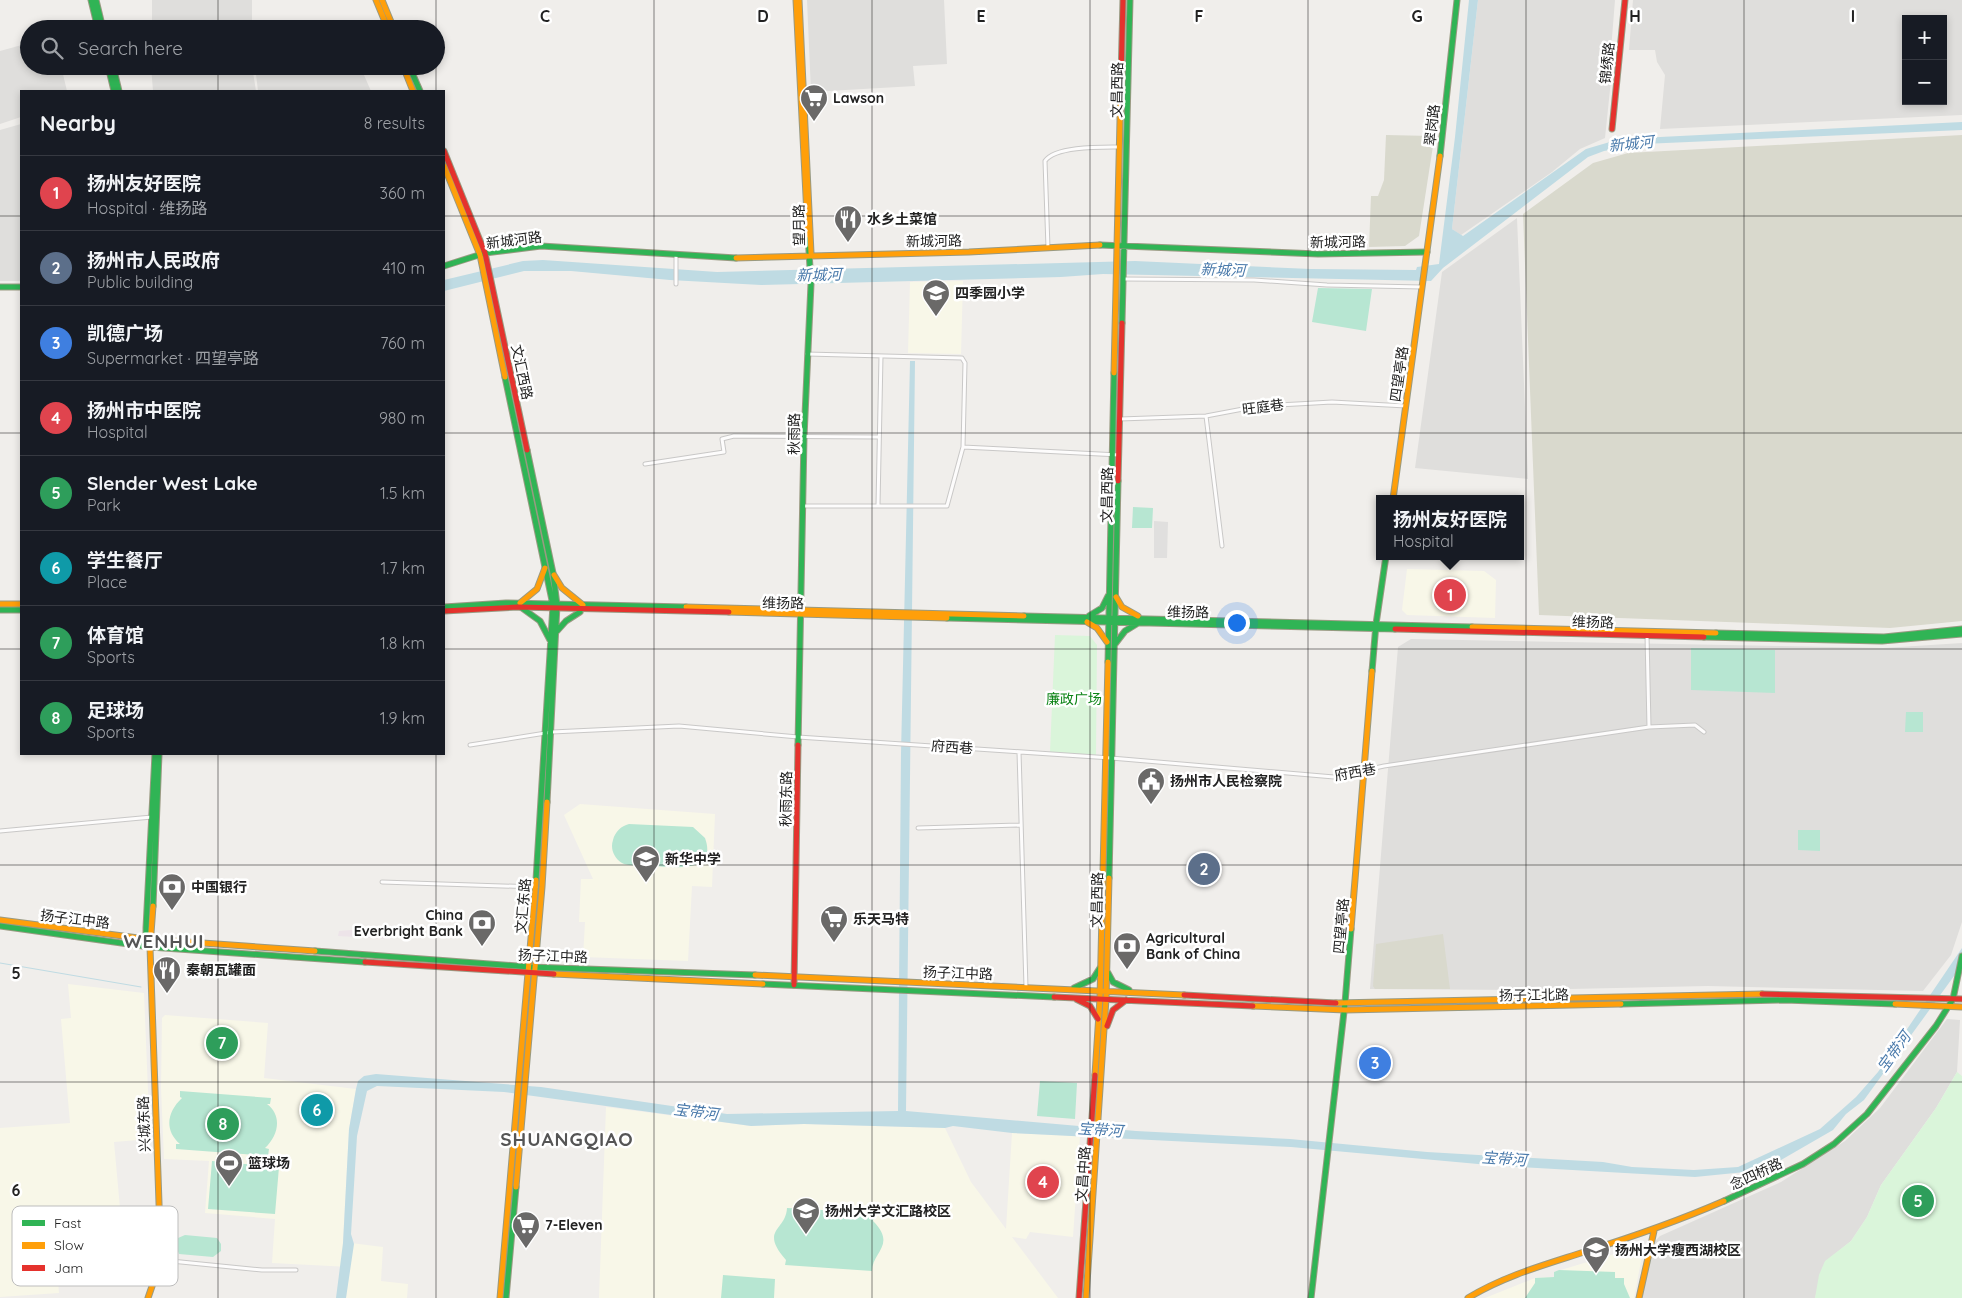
<!DOCTYPE html>
<meta charset="utf-8">
<style>
:root{--surface:#171b24;--page:#242831;--text:#f1f3f6;--muted:#9ea1a6;--line:#363941;--accent:#6a6968}
body{margin:0;font-family:Quicksand,"Noto Sans SC",sans-serif;background:var(--page);color:var(--text)}
.controls{position:absolute;right:15px;top:15px;display:grid;overflow:hidden;border-radius:0px;box-shadow:0 2px 8px #0003}
.controls button{width:45px;height:45px;display:grid;place-items:center;padding:0;border:0;border-bottom:1px solid var(--line);background:var(--surface);color:var(--text);font:25px sans-serif}
.you{position:absolute;left:1236px;top:622px;width:18px;height:18px;margin:-12px;border:4px solid #fff;border-radius:50%;background:#1a73e8;box-shadow:0 0 0 8px #1a73e833}
.badge{display:grid;place-items:center;width:32px;height:32px;border-radius:50%;background:var(--accent);color:#fff;font-size:16px;font-weight:700}
.pin{position:absolute;translate:-50% -50%;border:2px solid #fff;box-shadow:0 1px 5px #0006}
.popup{position:absolute;left:1376px;top:495px;width:148px;height:65px;box-sizing:border-box;display:grid;place-content:center;border-radius:0px;background:var(--surface);filter:drop-shadow(0 1px 4px #0005);font-size:16px;white-space:nowrap;color:var(--muted)}
.popup b{font-size:19px;color:var(--text)}
.popup::after{content:'';position:absolute;left:50%;top:100%;margin-left:-10px;border:10px solid transparent;border-top-color:var(--surface)}
.list{margin:0;padding:0;list-style:none}
h2{display:flex;justify-content:space-between;align-items:center;height:65px;margin:0;padding:0 20px;font-size:21px}
h2 small{font-size:16px;font-weight:400;color:var(--muted)}
.list li{display:grid;grid-template-columns:32px 1fr auto;gap:15px;align-items:center;box-sizing:border-box;height:75px;padding:0 20px;border-top:1px solid var(--line)}
.list b{display:block;font-size:19px;white-space:nowrap}
.list p{margin:0;font-size:16px;white-space:nowrap;color:var(--muted)}
.list em{font-size:16px;font-style:normal;color:var(--muted)}
.icon{flex:none;width:28px;height:28px;fill:none;stroke:currentColor;stroke-width:2;stroke-linecap:round;stroke-linejoin:round}
.map{position:relative;flex:none;width:1962px;height:1298px;overflow:hidden}
.search{position:absolute;background:var(--surface);box-shadow:0 2px 8px #0003;left:20px;top:20px;width:425px;height:55px;display:flex;align-items:center;gap:12px;box-sizing:border-box;padding:0 18px;border-radius:28px;color:var(--muted);font-size:19px}
.panel{position:absolute;background:var(--surface);box-shadow:0 2px 8px #0003;left:20px;top:90px;width:425px;height:665px;border-radius:0px}
.map>svg:first-child{display:block}
</style>
<div class="map">
<svg width="1962" height="1298" viewBox="0 0 1962 1298">
<rect width="100%" height="100%" fill="#f0eeeb"/>
<path fill="#dfdedc" fill-rule="evenodd" d="M152 0H252V29H152Z
M807 0H944L947 64 913 66 915 86 811 92Z
M1478 0H1615L1611 50 1614 51 1605 138 1580 149 1552 172 1461 235 1452 229Z
M1633 0H1962V115L1660 129 1665 75 1657 62 1655 50H1629ZM1906 19H1943V101H1906Z
M29 43V66H61L67 91H21V117L0 124V51Z
M151 66H252L256 91H153Z
M255 66H360L371 91H258Z
M21 124V281H0V130Z
M1517 218 1528 479 1415 468 1442 272Z
M1411 639 1884 648 1962 643V922L1951 955 1923 991 1708 986 1523 990 1370 989 1398 647Z
M1947 1019 1960 1020 1957 1072 1936 1108 1881 1185 1867 1217 1851 1241 1825 1262 1815 1298H1641L1654 1242 1660 1236 1781 1182 1845 1141 1880 1108Z"/>
<path fill="#ede4e9" d="M389 927V939L338 936 339 931Z"/>
<path fill="#f8f7e8" d="M963 281 961 354 908 353 910 282Z
M1407 569 1484 571 1496 580 1495 618 1407 615 1402 610Z
M580 804 715 814 712 887 692 886 688 961 583 957 585 922H579L581 879H593L564 815Z
M68 984 144 993 150 1139 114 1142 120 1208 80 1212 82 1241 55 1243 59 1293 0 1297V1128L70 1123 61 1019 71 1018Z
M165 1015 268 1023 264 1078 356 1089 349 1129 343 1242 383 1247 381 1281 408 1284 407 1298H346L350 1267 272 1263 275 1219 205 1213 209 1161 164 1159 161 1088 162 1018Z
M606 1107 751 1126 804 1124 945 1128 971 1182 1006 1229 1012 1133 1080 1136 1073 1237 1030 1232 1026 1239 1012 1237 1058 1298H599Z
M1641 1246 1643 1251 1634 1298H1485L1535 1278 1554 1277V1272Z"/>
<path fill="#d9d9cd" d="M1386 135 1432 136 1433 146 1419 236 1405 246 1369 247 1371 196H1378L1384 180Z
M1962 135V621L1890 628 1539 615 1523 214 1593 163 1628 153Z
M1443 934 1450 989H1375L1373 986 1376 944Z"/>
<path fill="#daf5da" d="M1055 635 1090 636 1097 645 1096 755 1050 752Z
M1957 1072 1962 1076V1298H1815L1819 1275 1825 1261 1851 1241 1867 1217 1881 1185 1936 1108Z"/>
<path fill="#b7e6d2" d="M1318 288 1372 289 1366 331 1312 322Z
M1133 507 1153 508 1152 528H1132Z
M1691 648 1775 650V693L1691 690Z
M1906 712H1923V732H1905Z
M629 824 693 827 705 838C718 874 672 867 653 866 644 865 630 867 622 863 614 858 610 849 613 840 615 832 621 826 629 824Z
M1798 830H1820V851L1798 850Z
M1040 1081 1077 1083 1075 1119 1037 1116Z
M180 1091 271 1098 270 1104H267C283 1116 278 1136 265 1148L269 1149 268 1156 176 1149V1144H180C164 1130 167 1112 182 1098L180 1097Z
M212 1161 279 1167 275 1214 208 1209Z
M787 1208 875 1213 873 1221C897 1245 872 1252 872 1271L785 1265 786 1260C759 1229 786 1231 787 1208Z
M185 1235 217 1238 221 1244V1251L213 1257 179 1254 175 1244 178 1238Z
M1559 1270 1615 1272V1278H1624V1284L1630 1298H1525L1535 1283V1278L1554 1277V1272Z
M723 1275 775 1279 774 1298H721Z"/>
<path fill="#e0dfde" d="M1154 521 1168 522 1167 558H1154Z"/>
<path fill="#bfdbe3" d="M1469 0H1478L1452 229 1463 236 1586 149 1620 139 1962 122V130L1643 144 1604 151 1588 157 1443 268 1431 281 1103 274 1061 277 761 285 670 280 571 271H524L444 291V280L523 261 543 260 717 272 1135 261 1311 269 1416 270 1417 267 1439 264 1455 137Z
M910 361H915L906 1111 1136 1131 1290 1139 1427 1152 1603 1162 1632 1167 1694 1170 1738 1167 1820 1129 1856 1097 1878 1072 1962 948V965L1864 1100 1846 1114 1833 1130 1774 1164 1755 1171 1695 1177 1500 1166 1291 1147 1012 1133 953 1126 945 1128 804 1124 751 1126 504 1092 377 1086 367 1091 357 1136 351 1234 354 1244 346 1298H336L343 1243 349 1129 356 1089 358 1081 364 1076 376 1074 541 1087 727 1114 898 1111 901 753Z"/>
<g fill="none" stroke-linecap="round" stroke-linejoin="round">
<path stroke="#bfdbe3" stroke-width="1" d="M0 963 141 987"/>
<g stroke="#c9c8c7" stroke-width="5">
<path id="street" d="M1048 248 1045 161C1055 146 1101 147 1118 147
M1124 279 1254 280 1327 285 1422 287
M676 284V256
M1206 416 1222 546
M1120 419 1206 416 1259 406 1332 402 1406 406
M963 447 1119 455
M645 464 724 452 722 439 734 436 879 437
M878 505 881 356
M804 506H947L963 447 965 363 962 358 807 354
M1647 635 1649 727 1695 725 1704 732
M470 745 552 732 679 726 798 737 1111 758 1334 777 1384 766 1649 727
M1019 752 1026 987
M918 828 1021 825
M0 831 152 817
M382 882 536 887
M161 1260 262 1270H296"/>
</g>
<g stroke="#999a82" stroke-width="7">
<path id="fast" d="M91 0 98 29
M96 0 103 29
M108 66 114 91
M113 66 119 91
M409 66 420 91
M1440 156 1457 0
M1100 245 1318 254 1427 252
M444 266 485 253 541 246 736 258
M0 287H21
M1122 323 1130 0
M505 377 553 605 536 880
M527 450 553 573 557 605 547 802
M444 607 506 603 686 607
M522 608 540 621 550 640
M0 610H21
M1024 616 1472 627
M1089 616 1102 608 1108 596
M947 618 1395 629
M557 631 566 621 580 612
M1716 633 1884 637 1962 629
M1704 637 1882 641 1962 634
M1115 644 1125 631 1138 623
M1108 662 1114 373
M1372 671 1376 624 1386 556
M798 745 804 437 811 284 808 235
M1109 878 1118 481
M153 906 159 754
M0 926 150 947 365 962
M150 947 146 939V928L155 754
M315 951 530 967 755 975
M1108 973 1113 982 1129 990
M763 984 1054 997
M1074 988 1093 979 1100 968
M1621 1004 1785 1000 1895 1004
M1724 1201 1803 1164 1834 1144 1867 1114 1936 1026 1953 999 1962 956
M506 1298 516 1187
M1311 1298 1345 1003 1351 929"/>
</g>
<g stroke="#999a82" stroke-width="7">
<path id="slow" d="M376 0 388 29
M382 0 394 29
M796 0 808 235
M799 0 811 253
M403 66 413 91
M444 166 480 255 505 377
M736 258 969 252 1100 245
M1114 373 1121 78
M1393 499 1440 156
M554 575 562 588 583 605
M1116 597 1122 607 1138 616
M520 603 537 589 545 568
M0 604H21
M686 607 1024 616
M729 612 947 618
M1087 622 1097 628 1107 642
M1472 627 1716 633
M0 920 146 939 315 951
M1351 929 1372 671
M554 974 763 984
M755 975 1184 995
M1336 1003 1762 994
M1895 1004 1962 1007
M1253 1006 1345 1010 1621 1004
M1095 1075 1100 998 1108 662
M516 1187 542 887 547 802
M148 1298 161 1260 150 947 153 906
M500 1298 536 880
M1086 1298 1106 999 1109 878
M1468 1298C1504 1276 1544 1265 1584 1252 1632 1237 1678 1221 1724 1201
M1639 1298 1654 1231"/>
</g>
<g stroke="#999a82" stroke-width="7">
<path id="jam" d="M1121 78 1123 0
M1612 129 1625 0
M444 151 485 253 527 450
M1118 481 1122 323
M444 611 518 607 729 612
M1395 629 1704 637
M365 962 554 974
M794 985 798 745
M1762 994 1962 999
M1184 995 1336 1003
M1054 997 1253 1006
M1076 999 1090 1006 1098 1019
M1107 1026 1113 1010 1126 1000
M1079 1298 1095 1075"/>
</g>
<use href="#street" stroke="#fdfcfc" stroke-width="3"/>
<use href="#fast" stroke="#30b455" stroke-width="5"/>
<use href="#slow" stroke="#ff9f0a" stroke-width="5"/>
<use href="#jam" stroke="#e5322d" stroke-width="5"/>
</g>
<path fill="none" stroke="#222" stroke-width="1" stroke-opacity="0.55" d="M218 0V29M436 0V29M654 0V1298M872 0V1298M1090 0V1298M1308 0V1298M1526 0V1298M1744 0V1298M218 66V91M436 66V91M0 216H21M444 216H1962M0 433H21M444 433H1962M0 649H21M444 649H1962M218 754V1298M436 754V1298M0 865H1962M0 1082H1962"/>
<defs>
<g id="supermarket-pin" transform="scale(1.4375)"><path d="M0 17L-7.5 6A9.5 9.5 0 1 1 7.5 6Z" fill="#6a6968" stroke="#fff"/><path d="M-6-5.5h2.5l.6 2H6L4.5 2H-2.5L-4.4-4H-6ZM-1.5 3.2a1.3 1.3 0 1 0 .1 0ZM3 3.2a1.3 1.3 0 1 0 .1 0Z" fill="#fff"/></g>
<g id="restaurant-pin" transform="scale(1.4375)"><path d="M0 17L-7.5 6A9.5 9.5 0 1 1 7.5 6Z" fill="#6a6968" stroke="#fff"/><path d="M-5-6h1v4h1v-4h1v4h1v-4h1v5L-1.5 .5V6h-2V.5L-5-1ZM5-6V6H3V1.5H1.5Q1.5-4 5-6Z" fill="#fff"/></g>
<g id="school-pin" transform="scale(1.4375)"><path d="M0 17L-7.5 6A9.5 9.5 0 1 1 7.5 6Z" fill="#6a6968" stroke="#fff"/><path d="M0-5L7-2L0 1L-7-2ZM-4 1L0 2.5L4 1V4Q0 6-4 4Z" fill="#fff"/></g>
<g id="civic-pin" transform="scale(1.4375)"><path d="M0 17L-7.5 6A9.5 9.5 0 1 1 7.5 6Z" fill="#6a6968" stroke="#fff"/><path d="M-.6-6.5H3V-4.5H.6V-3L4-1V1h2V6H-6V1h2V-1L-.6-3ZM-1.2 2.5V6h2.4V2.5Z" fill="#fff"/></g>
<g id="bank-pin" transform="scale(1.4375)"><path d="M0 17L-7.5 6A9.5 9.5 0 1 1 7.5 6Z" fill="#6a6968" stroke="#fff"/><path d="M-6-4H6V4H-6ZM0-2.3a2.3 2.3 0 1 0 0 4.6a2.3 2.3 0 1 0 0-4.6Z" fill="#fff"/></g>
<g id="stadium-pin" transform="scale(1.4375)"><path d="M0 17L-7.5 6A9.5 9.5 0 1 1 7.5 6Z" fill="#6a6968" stroke="#fff"/><path d="M0-5a6.5 5 0 1 0 0 10a6.5 5 0 1 0 0-10ZM-3.5-1.8h7v3.6h-7Z" fill="#fff"/></g>
<g id="university-pin" transform="scale(1.4375)"><path d="M0 17L-7.5 6A9.5 9.5 0 1 1 7.5 6Z" fill="#6a6968" stroke="#fff"/><path d="M0-5L7-2L0 1L-7-2ZM-4 1L0 2.5L4 1V4Q0 6-4 4Z" fill="#fff"/></g>
</defs>
<g fill-rule="evenodd">
<use href="#supermarket-pin" x="814" y="98"/>
<use href="#restaurant-pin" x="848" y="219"/>
<use href="#school-pin" x="936" y="293"/>
<use href="#civic-pin" x="1151" y="781"/>
<use href="#school-pin" x="646" y="859"/>
<use href="#bank-pin" x="172" y="887"/>
<use href="#supermarket-pin" x="834" y="919"/>
<use href="#bank-pin" x="482" y="923"/>
<use href="#bank-pin" x="1127" y="946"/>
<use href="#restaurant-pin" x="167" y="970"/>
<use href="#stadium-pin" x="229" y="1163"/>
<use href="#university-pin" x="806" y="1211"/>
<use href="#supermarket-pin" x="526" y="1225"/>
<use href="#university-pin" x="1596" y="1250"/>
</g>
<g text-anchor="middle" stroke-width="5" stroke-linejoin="round" paint-order="stroke">
<g font-size="14" fill="#222" stroke="#fff">
<text transform="translate(1607 63) rotate(-84)" y="5">锦绣路</text>
<text transform="translate(1117 90) rotate(-89)" y="5">文昌西路</text>
<text transform="translate(1432 125) rotate(-83)" y="5">翠岗路</text>
<text transform="translate(799 225) rotate(-91)" y="5">望月路</text>
<text transform="translate(514 240) rotate(-7)" y="5">新城河路</text>
<text transform="translate(934 241) rotate(-1)" y="5">新城河路</text>
<text transform="translate(1338 242) rotate(-1)" y="5">新城河路</text>
<text transform="translate(522 372) rotate(78)" y="5">文汇西路</text>
<text transform="translate(1399 374) rotate(-82)" y="5">四望亭路</text>
<text transform="translate(1263 407) rotate(-7)" y="5">旺庭巷</text>
<text transform="translate(794 434) rotate(-89)" y="5">秋雨路</text>
<text transform="translate(1107 495) rotate(-89)" y="5">文昌西路</text>
<text transform="translate(783 603) rotate(1)" y="5">维扬路</text>
<text transform="translate(1188 612) rotate(1)" y="5">维扬路</text>
<text transform="translate(1593 622) rotate(2)" y="5">维扬路</text>
<text transform="translate(952 747) rotate(4)" y="5">府西巷</text>
<text transform="translate(1355 772) rotate(-10)" y="5">府西巷</text>
<text transform="translate(786 799) rotate(-89)" y="5">秋雨东路</text>
<text transform="translate(1097 900) rotate(-89)" y="5">文昌西路</text>
<text transform="translate(523 906) rotate(-85)" y="5">文汇东路</text>
<text transform="translate(75 919) rotate(7)" y="5">扬子江中路</text>
<text transform="translate(1341 926) rotate(-85)" y="5">四望亭路</text>
<text transform="translate(553 956) rotate(2)" y="5">扬子江中路</text>
<text transform="translate(958 973) rotate(2)" y="5">扬子江中路</text>
<text transform="translate(1534 995) rotate(-1)" y="5">扬子江北路</text>
<text transform="translate(144 1124) rotate(-92)" y="5">兴城东路</text>
<text transform="translate(1083 1174) rotate(-86)" y="5">文昌中路</text>
<text transform="translate(1756 1174) rotate(-25)" y="5">念四桥路</text>
</g>
<g font-size="14" font-weight="bold" fill="#222" stroke="#fff" text-anchor="start">
<text x="833" y="103">Lawson</text>
<text x="867" y="224">水乡土菜馆</text>
<text x="955" y="298">四季园小学</text>
<text x="1170" y="786">扬州市人民检察院</text>
<text x="665" y="864">新华中学</text>
<text x="191" y="892">中国银行</text>
<text x="463" y="920" text-anchor="end">China<tspan x="463" dy="16">Everbright Bank</tspan></text>
<text x="853" y="924">乐天马特</text>
<text x="1146" y="943">Agricultural<tspan x="1146" dy="16">Bank of China</tspan></text>
<text x="186" y="975">秦朝瓦罐面</text>
<text x="248" y="1168">篮球场</text>
<text x="825" y="1216">扬州大学文汇路校区</text>
<text x="545" y="1230">7-Eleven</text>
<text x="1615" y="1255">扬州大学瘦西湖校区</text>
</g>
<g font-size="14" fill="#0c8416" stroke="#fff">
<text x="1074" y="704">廉政广场</text>
</g>
<g font-size="15" font-style="italic" fill="#4a7aab" stroke="#fff">
<text transform="translate(1631 144) rotate(-6)" y="5">新城河</text>
<text transform="translate(1223 270) rotate(2)" y="5">新城河</text>
<text transform="translate(819 275) rotate(-1)" y="5">新城河</text>
<text transform="translate(1894 1052) rotate(-54)" y="5">宝带河</text>
<text transform="translate(696 1112) rotate(7)" y="5">宝带河</text>
<text transform="translate(1100 1130) rotate(4)" y="5">宝带河</text>
<text transform="translate(1504 1159) rotate(4)" y="5">宝带河</text>
</g>
<g font-size="19" font-weight="bold" letter-spacing="1" fill="#555" stroke="#fff">
<text x="164" y="948">WENHUI</text>
<text x="567" y="1146">SHUANGQIAO</text>
</g>
</g>
<rect x="12" y="1206" width="166" height="80" rx="8" fill="#fff" stroke="#bdbdbd" stroke-width="1"/>
<rect x="22" y="1220" width="23" height="6" fill="#30b455"/>
<rect x="22" y="1242" width="23" height="7" fill="#ff9f0a"/>
<rect x="22" y="1265" width="23" height="6" fill="#e5322d"/>
<g font-size="14" fill="#222">
<text x="54" y="1228">Fast</text>
<text x="54" y="1250">Slow</text>
<text x="54" y="1273">Jam</text>
</g>
<g font-size="16" text-anchor="middle" font-weight="bold" fill="#222" stroke="#fff" stroke-width="5" stroke-linejoin="round" paint-order="stroke">
<text x="545" y="22">C</text>
<text x="763" y="22">D</text>
<text x="981" y="22">E</text>
<text x="1199" y="22">F</text>
<text x="1417" y="22">G</text>
<text x="1635" y="22">H</text>
<text x="1853" y="22">I</text>
<text x="16" y="979">5</text>
<text x="16" y="1196">6</text>
</g>
</svg>
<div class="controls">
<button>+</button>
<button>−</button>
</div>
<div class="you"></div>
<div class="pin badge" style="left:1450px;top:595px;background:#e0444e">1</div>
<div class="popup"><b>扬州友好医院</b>Hospital</div>
<div class="pin badge" style="left:1204px;top:869px;background:#5c6f8a">2</div>
<div class="pin badge" style="left:1375px;top:1063px;background:#3f7fe0">3</div>
<div class="pin badge" style="left:1043px;top:1182px;background:#e0444e">4</div>
<div class="pin badge" style="left:1918px;top:1201px;background:#2e9e5b">5</div>
<div class="pin badge" style="left:317px;top:1110px;background:#0f9aa8">6</div>
<div class="pin badge" style="left:222px;top:1043px;background:#2e9e5b">7</div>
<div class="pin badge" style="left:223px;top:1124px;background:#2e9e5b">8</div>
<div class="search"><svg class="icon" aria-label="search" viewBox="0 0 24 24"><circle cx="10" cy="10" r="6"/><path d="M15 15l6 6"/></svg>Search here</div>
<section class="panel">
<h2>Nearby<small>8 results</small></h2>
<ul class="list">
<li><span class="badge" style="background:#e0444e">1</span><div><b>扬州友好医院</b><p>Hospital · 维扬路</p></div><em>360 m</em></li>
<li><span class="badge" style="background:#5c6f8a">2</span><div><b>扬州市人民政府</b><p>Public building</p></div><em>410 m</em></li>
<li><span class="badge" style="background:#3f7fe0">3</span><div><b>凯德广场</b><p>Supermarket · 四望亭路</p></div><em>760 m</em></li>
<li><span class="badge" style="background:#e0444e">4</span><div><b>扬州市中医院</b><p>Hospital</p></div><em>980 m</em></li>
<li><span class="badge" style="background:#2e9e5b">5</span><div><b>Slender West Lake</b><p>Park</p></div><em>1.5 km</em></li>
<li><span class="badge" style="background:#0f9aa8">6</span><div><b>学生餐厅</b><p>Place</p></div><em>1.7 km</em></li>
<li><span class="badge" style="background:#2e9e5b">7</span><div><b>体育馆</b><p>Sports</p></div><em>1.8 km</em></li>
<li><span class="badge" style="background:#2e9e5b">8</span><div><b>足球场</b><p>Sports</p></div><em>1.9 km</em></li>
</ul>
</section>
</div>
